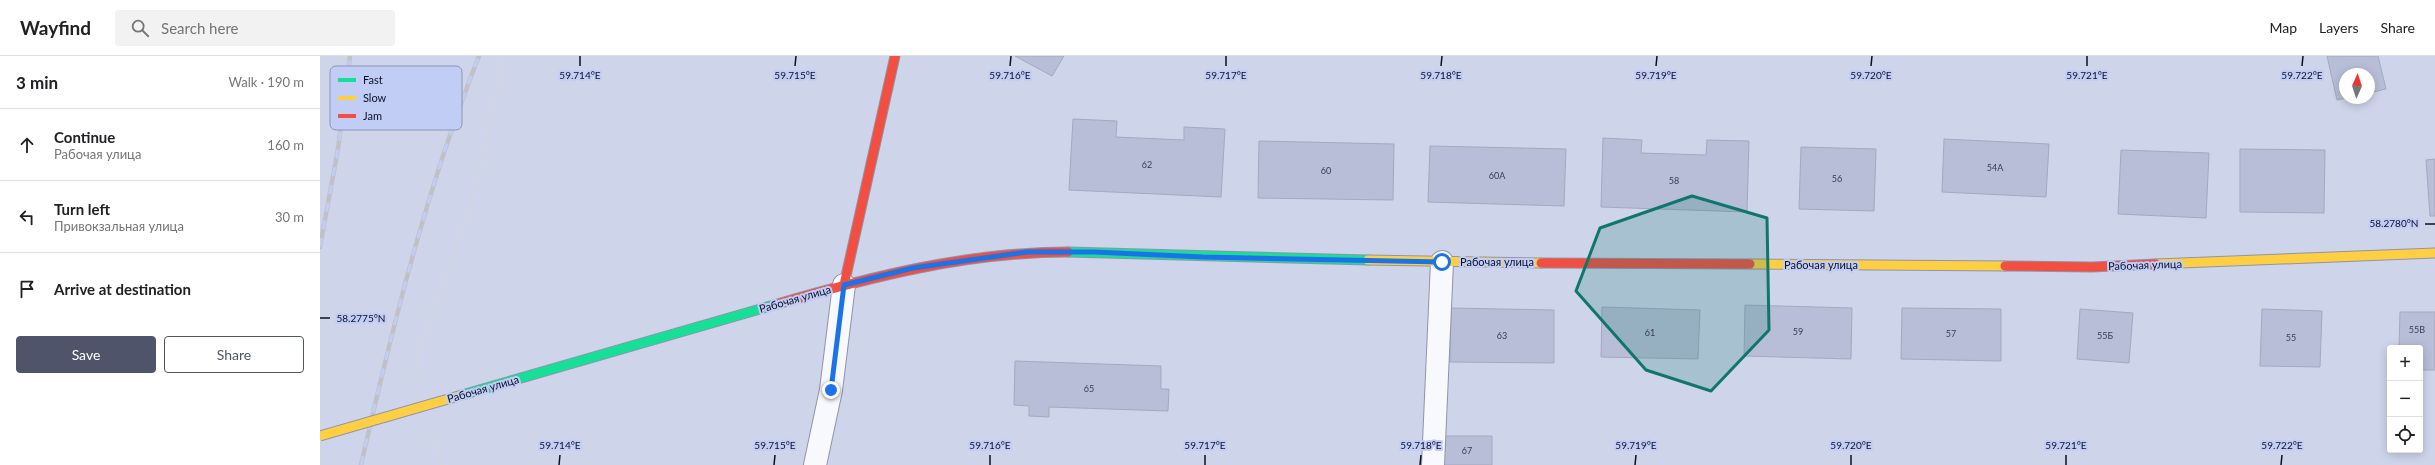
<!DOCTYPE html>
<meta charset="utf-8">
<style>
:root{--surface:#fff;--page:#f2f2f2;--text:#202124;--muted:#757577;--line:#e0e0e0;--accent:#4f546b}
body{margin:0;font-family:Lato,sans-serif;background:var(--page);color:var(--text)}
.controls{position:absolute;right:12px;bottom:12px;display:grid;overflow:hidden;border-radius:4px;box-shadow:0 2px 10px #0003}
.controls button{width:36px;height:36px;display:grid;place-items:center;padding:0;border:0;border-bottom:1px solid var(--line);background:var(--surface);color:var(--text);font:20px sans-serif}
.compass{position:absolute;left:2019px;top:12px;width:36px;height:36px;border-radius:50%;background:var(--surface);box-shadow:0 2px 10px #0003;rotate:3deg}
.stop{position:absolute;width:12px;height:12px;margin:-9px;border:3px solid #1a73e8;border-radius:50%;background:#fff}
.stop.end{background:#1a73e8;border-color:#fff;box-shadow:0 1px 4px #0008}
.list{margin:0;padding:0;list-style:none}
h2{display:flex;justify-content:space-between;align-items:center;height:52px;margin:0;padding:0 16px;font-size:17px}
h2 small{font-size:13px;font-weight:400;color:var(--muted)}
.list li{display:grid;grid-template-columns:26px 1fr auto;gap:12px;align-items:center;box-sizing:border-box;height:72px;padding:0 16px;border-top:1px solid var(--line)}
.list b{display:block;font-size:15px;white-space:nowrap}
.list p{margin:0;font-size:13px;white-space:nowrap;color:var(--muted)}
.list em{font-size:13px;font-style:normal;color:var(--muted)}
.actions{display:flex;gap:8px;padding:12px 16px}
.actions a{flex:1;padding:9px 0;border:1px solid var(--accent);border-radius:4px;text-align:center;font-size:14px;color:var(--accent)}
.actions .main{background:var(--accent);color:#fff}
.icon{flex:none;width:22px;height:22px;fill:none;stroke:currentColor;stroke-width:2;stroke-linecap:round;stroke-linejoin:round}
.map{position:relative;flex:none;width:2115px;height:409px;overflow:hidden}
header{display:flex;align-items:center;gap:24px;box-sizing:border-box;height:56px;padding:0 20px;background:var(--surface);border-bottom:1px solid var(--line)}
header strong{font-size:19px}
nav{display:flex;gap:22px;margin-inline-start:auto;font-size:14px}
.search{width:280px;height:36px;background:var(--page);display:flex;align-items:center;gap:10px;box-sizing:border-box;padding:0 14px;border-radius:4px;color:var(--muted);font-size:15px}
main{display:flex}
aside{flex:1;background:var(--surface)}
.map>svg:first-child{display:block}
</style>
<header>
<strong>Wayfind</strong>
<div class="search"><svg class="icon" aria-label="search" viewBox="0 0 24 24"><circle cx="10" cy="10" r="6"/><path d="M15 15l6 6"/></svg>Search here</div>
<nav><a>Map</a><a>Layers</a><a>Share</a></nav>
</header>
<main>
<aside>
<h2>3 min<small>Walk · 190 m</small></h2>
<ul class="list">
<li><svg class="icon" aria-label="ahead" viewBox="0 0 24 24"><path d="M12 20V5M6 11l6-6 6 6"/></svg><div><b>Continue</b><p>Рабочая улица</p></div><em>160 m</em></li>
<li><svg class="icon" aria-label="left" viewBox="0 0 24 24"><path d="M17 20v-9H6M10 6l-5 5 5 5"/></svg><div><b>Turn left</b><p>Привокзальная улица</p></div><em>30 m</em></li>
<li><svg class="icon" aria-label="arrive" viewBox="0 0 24 24"><path d="M6 21V4h12l-3 4 3 4H6"/></svg><div><b>Arrive at destination</b></div></li>
</ul>
<div class="actions"><a class="main">Save</a><a>Share</a></div>
</aside>
<div class="map">
<svg width="2115" height="409" viewBox="0 0 2115 409">
<rect width="100%" height="100%" fill="#ced4ea"/>
<path fill="#b8bed8" stroke="#a4a9bf" d="M695 0H744L732 20Z
M2007 0H2058L2066 33 2049 37V18H2025V42H2027L2017 44Z
M753 63 797 65 796 81 864 84V71L905 73 901 141 749 134Z
M1283 82 1322 84 1321 97 1386 99 1387 84 1429 85 1427 156 1281 151Z
M1624 83 1729 88 1726 141 1622 136Z
M939 85 1074 88 1073 144 938 142Z
M1110 90 1246 93 1244 150 1108 146Z
M1481 91 1556 93 1554 155 1479 153Z
M1920 93 2005 94 2004 157 1920 156Z
M1801 94 1889 97 1886 162 1798 158Z
M2115 103V160H2110L2106 104Z
M1425 249 1532 252 1531 303 1424 300Z
M1282 251 1380 254 1378 303 1281 301Z
M1131 252 1234 254V307L1130 306Z
M1582 252 1681 253V305L1581 303Z
M1760 253 1813 257 1809 307 1757 303Z
M1942 253 2002 255 2000 311 1940 310Z
M2080 256H2115V314H2100V292H2079Z
M695 305 841 310V333H849L848 355 729 351V361L709 360V350L694 349Z
M1123 380H1172V409H1123Z"/>
<g fill="none" stroke-linecap="round" stroke-linejoin="round">
<g stroke="#8f94a9" stroke-width="24">
<path id="street" d="M495 409 511 334 524 229
M1113 409 1122 206"/>
</g>
<g stroke="#8f94a9" stroke-width="11">
<path id="fast" d="M748 196 1048 204
M142 339 454 249"/>
</g>
<g stroke="#8f94a9" stroke-width="11">
<path id="slow" d="M1048 204 1221 207
M1430 208 1685 210
M1836 208 2115 197"/>
</g>
<g stroke="#8f94a9" stroke-width="11">
<path id="jam" d="M1221 207 1430 208
M1685 210 1772 211 1836 208
M524 229 575 0
M454 249C550 221 647 196 748 196"/>
</g>
<path stroke="#d4d6dd" stroke-width="2.5" stroke-dasharray="2 2" stroke-linecap="butt" d="M96 328 97 299 152 147 184 0
M108 374 123 409"/>
<use href="#street" stroke="#f8f9fc" stroke-width="22"/>
<use href="#fast" stroke="#16e098" stroke-width="9"/>
<use href="#slow" stroke="#ffcf43" stroke-width="9"/>
<use href="#jam" stroke="#f24e42" stroke-width="9"/>
<g stroke="#c0c1c8" stroke-width="4.5">
<path id="rail" d="M0 191 18 93 30 0
M41 409C73 269 106 134 159 0"/>
</g>
<use href="#rail" stroke="#c2cdf6" stroke-width="3" stroke-dasharray="9" stroke-linecap="butt"/>
<g stroke="#8f94a9" stroke-width="11" stroke-linecap="butt">
<path id="slow-bridge" d="M0 380 142 339"/>
</g>
<use href="#slow-bridge" stroke="#ffcf43" stroke-width="9"/>
</g>
<g fill="none" stroke-linecap="round" stroke-linejoin="round">
<path stroke="#1a73e8" stroke-width="5" d="M511 334 524 229 593 212 707 196H774L883 201 1122 206"/>
</g>
<path fill="#0f766e" fill-opacity="0.2" stroke="#0f766e" stroke-width="3" stroke-linejoin="round" d="M1372 140 1447 162 1449 274 1391 335 1326 314 1256 235 1280 172Z"/>
<path fill="none" stroke="#0b0f26" stroke-width="1.5" d="M260 10V0M475 10 476 0M690 10 691 0M906 10V0M1121 10 1122 0M1336 10 1337 0M1551 10 1552 0M1767 10V0M1982 10 1983 0M2105 168H2115M0 262H10M239 409 240 399M454 409 455 399M670 409V399M885 409V399M1100 409 1101 399M1315 409 1316 399M1531 409V399M1746 409V399M1961 409 1962 399"/>
<g text-anchor="middle" stroke-width="4" stroke-linejoin="round" paint-order="stroke">
<g font-size="9" fill="#373c54">
<text x="827" y="112">62</text>
<text x="1675" y="115">54А</text>
<text x="1006" y="118">60</text>
<text x="1177" y="123">60А</text>
<text x="1517" y="126">56</text>
<text x="1354" y="128">58</text>
<text x="2097" y="277">55В</text>
<text x="1478" y="279">59</text>
<text x="1330" y="280">61</text>
<text x="1631" y="281">57</text>
<text x="1182" y="283">63</text>
<text x="1785" y="283">55Б</text>
<text x="1971" y="285">55</text>
<text x="769" y="336">65</text>
<text x="1147" y="398">67</text>
</g>
<g font-size="11" fill="#0b0f26" stroke="#c2cdf6">
<text x="1177" y="210">Рабочая улица</text>
<text x="1501" y="213">Рабочая улица</text>
<text transform="translate(1825 209) rotate(-2)" y="4">Рабочая улица</text>
<text transform="translate(475 243) rotate(-16)" y="4">Рабочая улица</text>
<text transform="translate(163 333) rotate(-16)" y="4">Рабочая улица</text>
</g>
</g>
<rect x="10" y="10" width="132" height="64" rx="6" fill="#c2cdf6" stroke="#8b94b8" stroke-width="1"/>
<rect x="18" y="22" width="18" height="4" fill="#16e098"/>
<rect x="18" y="40" width="18" height="4" fill="#ffcf43"/>
<rect x="18" y="58" width="18" height="4" fill="#f24e42"/>
<g font-size="11" fill="#0b0f26">
<text x="43" y="28">Fast</text>
<text x="43" y="46">Slow</text>
<text x="43" y="64">Jam</text>
</g>
<g font-size="10" text-anchor="middle" fill="#0b0f26" stroke="#c2cdf6" stroke-width="4" stroke-linejoin="round" paint-order="stroke">
<text x="260" y="23">59.714°E</text>
<text x="475" y="23">59.715°E</text>
<text x="690" y="23">59.716°E</text>
<text x="906" y="23">59.717°E</text>
<text x="1121" y="23">59.718°E</text>
<text x="1336" y="23">59.719°E</text>
<text x="1551" y="23">59.720°E</text>
<text x="1767" y="23">59.721°E</text>
<text x="1982" y="23">59.722°E</text>
<text x="2074" y="171">58.2780°N</text>
<text x="41" y="266">58.2775°N</text>
<text x="240" y="393">59.714°E</text>
<text x="455" y="393">59.715°E</text>
<text x="670" y="393">59.716°E</text>
<text x="885" y="393">59.717°E</text>
<text x="1101" y="393">59.718°E</text>
<text x="1316" y="393">59.719°E</text>
<text x="1531" y="393">59.720°E</text>
<text x="1746" y="393">59.721°E</text>
<text x="1962" y="393">59.722°E</text>
</g>
</svg>
<div class="controls">
<button>+</button>
<button>−</button>
<button><svg class="icon" aria-label="locate" viewBox="0 0 24 24"><circle cx="12" cy="12" r="6"/><path d="M12 2v4M12 18v4M2 12h4M18 12h4"/></svg></button>
</div>
<svg class="compass" viewBox="-18 -18 36 36"><path d="M0-13l5 13h-10z" fill="#e53935"/><path d="M0 13l5-13h-10z" fill="#757577"/></svg>
<div class="stop" style="left:1122px;top:206px"></div>
<div class="stop end" style="left:511px;top:334px"></div>
</div>
</main>
